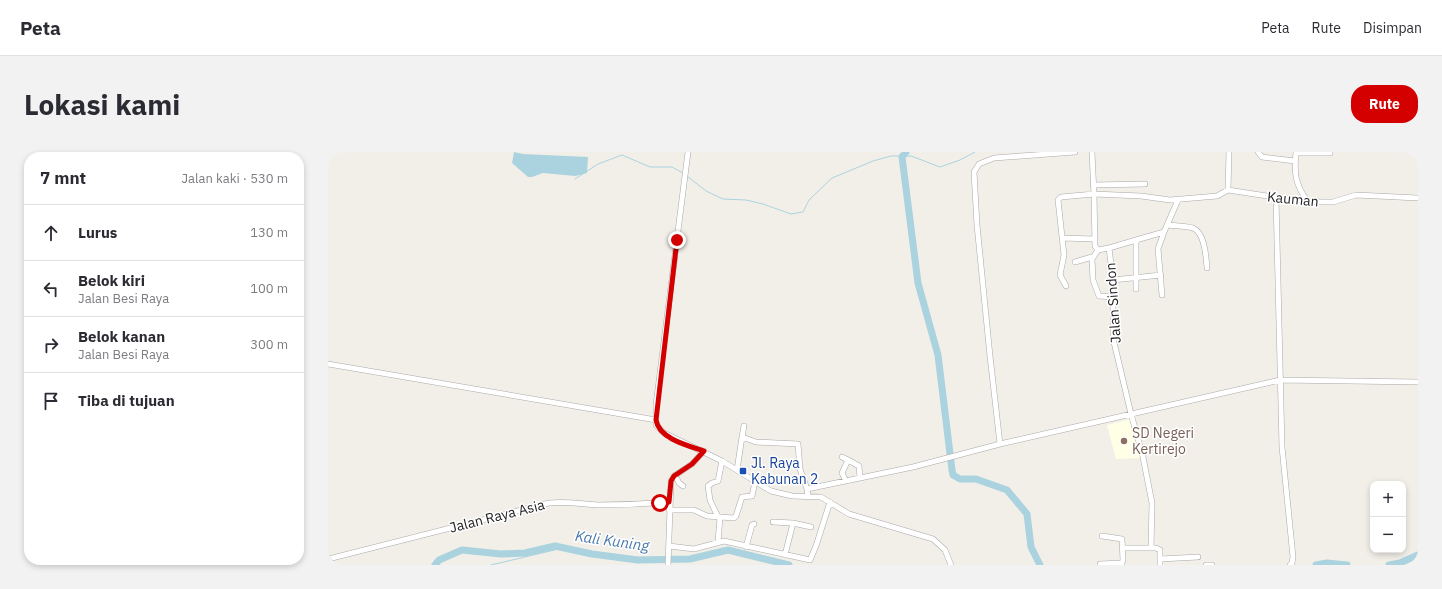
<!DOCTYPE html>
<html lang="id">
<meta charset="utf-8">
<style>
:root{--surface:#fff;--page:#f2f2f3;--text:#2b2b33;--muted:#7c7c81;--line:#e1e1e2;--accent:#d40000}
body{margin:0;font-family:"IBM Plex Sans",sans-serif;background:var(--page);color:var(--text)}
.controls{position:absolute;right:12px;bottom:12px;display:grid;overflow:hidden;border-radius:8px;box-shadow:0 2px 6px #0003}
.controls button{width:36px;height:36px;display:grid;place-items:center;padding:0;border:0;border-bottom:1px solid var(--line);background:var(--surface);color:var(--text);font:20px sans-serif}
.stop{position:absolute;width:12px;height:12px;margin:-9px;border:3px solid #d40000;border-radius:50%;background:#fff}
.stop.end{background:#d40000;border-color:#fff;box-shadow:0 1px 4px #0008}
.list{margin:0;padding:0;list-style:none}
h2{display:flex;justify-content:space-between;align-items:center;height:52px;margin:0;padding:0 16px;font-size:17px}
h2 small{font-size:13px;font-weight:400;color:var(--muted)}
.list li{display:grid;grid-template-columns:26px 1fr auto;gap:12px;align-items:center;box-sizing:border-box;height:56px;padding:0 16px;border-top:1px solid var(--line)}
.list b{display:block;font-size:15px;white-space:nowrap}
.list p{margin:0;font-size:13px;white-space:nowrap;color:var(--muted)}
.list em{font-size:13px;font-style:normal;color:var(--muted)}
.icon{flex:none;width:22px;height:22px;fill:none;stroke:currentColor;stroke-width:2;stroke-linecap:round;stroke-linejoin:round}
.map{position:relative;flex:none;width:1090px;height:413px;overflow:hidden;border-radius:16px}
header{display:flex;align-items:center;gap:24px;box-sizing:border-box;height:56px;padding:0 20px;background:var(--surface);border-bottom:1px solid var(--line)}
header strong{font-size:19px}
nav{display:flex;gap:22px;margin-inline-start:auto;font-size:14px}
.intro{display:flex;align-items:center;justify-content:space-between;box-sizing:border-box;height:96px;padding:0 24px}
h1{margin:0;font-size:28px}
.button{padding:10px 18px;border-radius:16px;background:var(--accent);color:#fff;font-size:14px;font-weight:700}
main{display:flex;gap:24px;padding:0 24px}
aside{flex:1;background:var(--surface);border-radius:16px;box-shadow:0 2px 6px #0003}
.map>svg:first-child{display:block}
</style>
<header>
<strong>Peta</strong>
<nav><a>Peta</a><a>Rute</a><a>Disimpan</a></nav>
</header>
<div class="intro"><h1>Lokasi kami</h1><a class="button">Rute</a></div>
<main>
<aside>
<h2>7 mnt<small>Jalan kaki · 530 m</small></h2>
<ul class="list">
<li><svg class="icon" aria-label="ahead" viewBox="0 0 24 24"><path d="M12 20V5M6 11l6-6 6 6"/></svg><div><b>Lurus</b></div><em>130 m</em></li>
<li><svg class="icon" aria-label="left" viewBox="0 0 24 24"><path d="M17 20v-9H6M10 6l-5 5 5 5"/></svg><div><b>Belok kiri</b><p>Jalan Besi Raya</p></div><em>100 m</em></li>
<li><svg class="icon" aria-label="right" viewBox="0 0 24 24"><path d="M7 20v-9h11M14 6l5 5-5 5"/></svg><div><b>Belok kanan</b><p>Jalan Besi Raya</p></div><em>300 m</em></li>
<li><svg class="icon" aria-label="arrive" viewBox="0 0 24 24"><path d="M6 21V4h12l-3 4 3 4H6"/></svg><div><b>Tiba di tujuan</b></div></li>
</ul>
</aside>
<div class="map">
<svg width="1090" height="413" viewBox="0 0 1090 413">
<rect width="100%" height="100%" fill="#f2efe9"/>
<path fill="#ffffe5" d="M803 267 813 306 788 307 779 273Z"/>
<path fill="#aad3df" d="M186 0 195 2 260 5 259 21 247 24 215 21 204 25H200L184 11Z"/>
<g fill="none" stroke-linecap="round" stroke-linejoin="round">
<path stroke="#aad3df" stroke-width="1" d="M359 24 378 39 395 47 418 48 435 52 463 62 475 60 481 48 504 26 545 9 563 4H583L612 15 632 8 647 0
M247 27 270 12 294 3 322 15H344L355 21
M163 413 231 397"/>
<path stroke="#aad3df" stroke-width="7" d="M578 0 574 5 590 131 610 203 624 318 625 323 632 327H648L679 338 699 362 703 395 712 413
M107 413 111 408 134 398 173 402 197 401 227 394 264 402 310 408 362 407 400 398 461 413
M988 413 999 411 1019 413
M1061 413 1072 411 1090 403"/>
<g stroke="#a9a9a9" stroke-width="6">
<path id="minor" d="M360 0 328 253V273L336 281 394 309 443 339 464 344 493 345 521 362 605 387 617 398 623 413
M930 0 934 5 967 9
M968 0C966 22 967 31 979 49
M968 1H1002
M765 33 817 32
M900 38 901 0
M948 46 954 295 965 405 964 411 962 413
M840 73C848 74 857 74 865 76 877 81 878 105 879 116
M734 86 766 87
M781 96 808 88
M770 98 764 107 765 128 771 144 785 145
M747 110 764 105
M785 128 833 123
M738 134 732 123 736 103 730 48 733 45 766 42 764 0
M808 137V88L836 80 850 48
M834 143 830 97 836 80
M0 212 328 268
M416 274 414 285 428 290 470 292 472 317 479 337
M672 292 662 204 649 73 646 20 651 12 666 6 747 0
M514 305 520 308 514 321 518 329
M520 308 531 314 532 326
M409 318 414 285
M347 323 351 331 355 334
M480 344 479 337 585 315 672 292 952 228 1090 230
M341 358H366L379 364 406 366 408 364 414 345 424 344 427 330
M390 365 382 348 380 334 384 331 390 329 394 309
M445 370 465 371
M390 390 392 366
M341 394 366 397 396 389 482 408 488 394 502 350
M418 395 424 373 426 372
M795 396H828L832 398V413
M823 396 824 351 815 305 803 262 785 186V128L781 96 770 98 767 94 766 42 813 44 842 48 889 44 900 38 946 45 992 50H1005L1028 43 1090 46
M457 403 465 371 483 375
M0 407 221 351C238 349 253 352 270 353 294 353 317 352 341 350
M832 407 870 405
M772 412 794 411 795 408 794 387 774 384
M340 413 343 329 346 324 364 312 376 299
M878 413H884"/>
</g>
<use href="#minor" stroke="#fff" stroke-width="5"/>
</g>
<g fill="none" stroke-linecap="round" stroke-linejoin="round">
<path stroke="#d40000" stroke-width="5" d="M332 351 341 350 343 329 346 324 364 312 376 299C361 294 331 287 328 268L349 88"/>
</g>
<circle fill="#8d6e63" stroke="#fff" stroke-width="1.5" cx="796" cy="289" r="4"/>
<rect fill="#1a4fb4" stroke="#fff" stroke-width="1.5" x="411" y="315" width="8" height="8" rx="2"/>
<g text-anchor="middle" stroke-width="3" stroke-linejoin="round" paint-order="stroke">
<g font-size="14" fill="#222" stroke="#fff">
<text transform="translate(965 47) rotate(6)" y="5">Kauman</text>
<text transform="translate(785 151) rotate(-94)" y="5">Jalan Sindon</text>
<text transform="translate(169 364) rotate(-14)" y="5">Jalan Raya Asia</text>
</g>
<g font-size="14" fill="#785e54" stroke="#fff" text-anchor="start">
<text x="804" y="286">SD Negeri<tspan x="804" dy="16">Kertirejo</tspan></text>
</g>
<g font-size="14" fill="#164399" stroke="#fff" text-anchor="start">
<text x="423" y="316">Jl. Raya<tspan x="423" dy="16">Kabunan 2</tspan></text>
</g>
<g font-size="15" font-style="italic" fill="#4a7aab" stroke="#fff">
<text transform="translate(284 389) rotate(8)" y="5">Kali Kuning</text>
</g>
</g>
</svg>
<div class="controls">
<button>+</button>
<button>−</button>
</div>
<div class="stop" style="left:332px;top:351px"></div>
<div class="stop end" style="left:349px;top:88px"></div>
</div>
</main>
